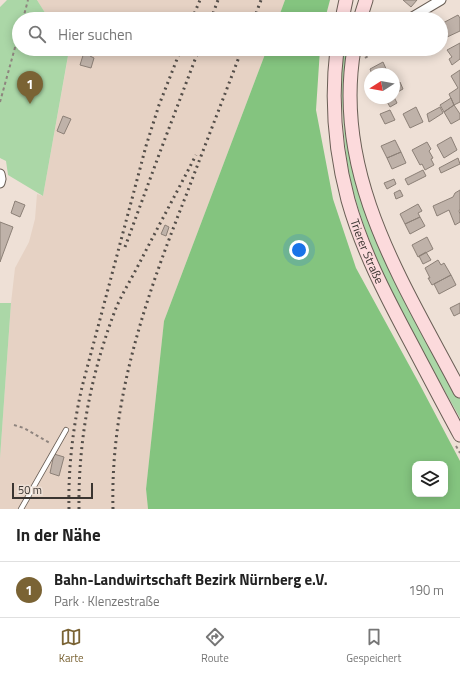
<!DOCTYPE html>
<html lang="de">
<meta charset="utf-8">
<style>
:root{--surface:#fff;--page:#f2f2f2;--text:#222;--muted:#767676;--line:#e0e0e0;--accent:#7a6334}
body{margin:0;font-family:"Titillium Web",sans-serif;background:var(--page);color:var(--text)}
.controls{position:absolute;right:12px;bottom:12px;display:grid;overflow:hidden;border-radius:8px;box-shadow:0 2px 10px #0003}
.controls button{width:36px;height:36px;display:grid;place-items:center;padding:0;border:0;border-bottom:1px solid var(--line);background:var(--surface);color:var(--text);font:20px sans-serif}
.compass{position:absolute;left:364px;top:68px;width:36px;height:36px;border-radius:50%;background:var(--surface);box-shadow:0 2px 10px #0003;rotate:259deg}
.scale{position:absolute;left:12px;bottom:10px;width:81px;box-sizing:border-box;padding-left:4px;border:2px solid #3a3531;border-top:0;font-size:11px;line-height:14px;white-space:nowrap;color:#3a3531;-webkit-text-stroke:3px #eee0d6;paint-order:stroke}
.you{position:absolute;left:299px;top:250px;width:14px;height:14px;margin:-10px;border:3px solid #fff;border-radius:50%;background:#1a73e8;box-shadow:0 0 0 6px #1a73e833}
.badge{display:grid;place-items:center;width:26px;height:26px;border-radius:50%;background:var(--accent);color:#fff;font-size:13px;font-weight:700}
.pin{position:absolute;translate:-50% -33px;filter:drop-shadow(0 1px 2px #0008)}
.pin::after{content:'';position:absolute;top:21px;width:14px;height:12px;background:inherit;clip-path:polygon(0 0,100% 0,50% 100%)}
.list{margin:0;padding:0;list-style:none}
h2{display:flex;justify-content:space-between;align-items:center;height:52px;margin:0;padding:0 16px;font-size:17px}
h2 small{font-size:13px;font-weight:400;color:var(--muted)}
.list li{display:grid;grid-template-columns:26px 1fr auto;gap:12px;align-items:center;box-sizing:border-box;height:56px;padding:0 16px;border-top:1px solid var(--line)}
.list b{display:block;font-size:15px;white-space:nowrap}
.list p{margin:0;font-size:13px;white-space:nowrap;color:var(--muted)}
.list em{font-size:13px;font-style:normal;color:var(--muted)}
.icon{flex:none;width:22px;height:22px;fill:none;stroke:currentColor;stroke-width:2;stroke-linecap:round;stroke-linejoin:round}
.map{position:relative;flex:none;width:460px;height:509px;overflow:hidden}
.search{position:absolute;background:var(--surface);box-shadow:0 2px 10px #0003;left:12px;right:12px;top:12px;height:44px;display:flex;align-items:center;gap:10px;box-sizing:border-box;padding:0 14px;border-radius:22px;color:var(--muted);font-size:15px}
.sheet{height:108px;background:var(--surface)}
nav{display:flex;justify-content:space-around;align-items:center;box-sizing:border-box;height:56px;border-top:1px solid var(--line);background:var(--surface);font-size:11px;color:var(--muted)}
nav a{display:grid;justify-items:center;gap:2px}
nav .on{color:var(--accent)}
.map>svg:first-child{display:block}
</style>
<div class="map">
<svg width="460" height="509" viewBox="0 0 460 509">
<rect width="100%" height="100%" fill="#eee0d6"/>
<path fill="#e6d2c4" d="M37 0H285L278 19H49Z
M68 49H267L164 321 146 489 148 509H0V458L11 303 15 268 29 242 35 219 37 194 43 196 69 51Z"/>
<path fill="#abd7a7" d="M7 0H37L49 19H19V49H68L69 50 43 196 8 175 6 161 0 158V7Z
M344 49H351L348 130 420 322 460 398V418C420 346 376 274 354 194 347 168 344 142 343 116 341 94 341 71 344 49Z
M0 303H11L0 458Z"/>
<path fill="#84c47f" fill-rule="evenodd" d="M285 0H330L325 19H278Z
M267 49H320L316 110 333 199 356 268 420 385 460 461V509H148L146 489 164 321ZM415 464H445V494H415Z"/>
<path fill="#bfb2a9" stroke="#8c8077" d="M403 0H417L411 7Z
M458 15 460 18V31L445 38 441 30V24Z
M460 43V59L452 65 449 59 452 57 447 50Z
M85 49 92 50 90 56 94 58 91 68 80 65Z
M383 62 387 71 382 74H372L370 69Z
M460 70V102L454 105 449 94 458 88 451 76Z
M400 82 403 89 394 94V84L395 85Z
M394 97 397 103 390 107 385 98H394Z
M451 98 454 105 444 112 440 105Z
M454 105 460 114V119L451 124 444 112Z
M416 107 423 122 410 128 403 114Z
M440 107 443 113 429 122 427 114Z
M390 110 395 120 385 124 380 114Z
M63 116 71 119 64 134 57 131Z
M451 137 457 150 444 158 437 145Z
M395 140 401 152 387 158 381 146Z
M427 142 431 149 429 151 433 158 431 159 434 165 425 170 422 164 420 165 412 150Z
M401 152 406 163 392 169 387 158Z
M458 158 460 164 441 173 439 168Z
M423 170 426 176 408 185 405 179Z
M394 179 396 184 387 189 384 183Z
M400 190 403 196 396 199 394 193Z
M460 190V209L459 211 460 214V222L455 225 449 210 437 216 433 206 453 197 455 193Z
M15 201 25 205 20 217 11 213Z
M418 204 422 211 418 213 420 217 405 224 400 214Z
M420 217 425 226 410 234 405 224Z
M0 222 13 227 0 262Z
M165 225 169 227 166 236 161 234Z
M427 237 433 249 418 257 412 245Z
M426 252 431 260 423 264 419 256Z
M438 260 441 265 444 263 451 275 432 285 428 278H430L425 268Z
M451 275 456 285 439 294 434 284Z
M460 303V313L454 316 450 308Z
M54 454 64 457 59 476 50 473Z"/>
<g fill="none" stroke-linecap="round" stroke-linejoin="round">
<g stroke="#695e55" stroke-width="6">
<path id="lane" d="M21 509 66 430"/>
</g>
<g stroke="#695e55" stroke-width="11">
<path id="street" d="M409 19 441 0
M0 174 1 179 0 183"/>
</g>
<g stroke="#695e55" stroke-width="15">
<g id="secondary">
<path d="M342 19 346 0"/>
<path d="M360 19 366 0"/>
<path id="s1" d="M337 49C331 99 335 151 348 200 362 250 386 296 410 341 427 373 443 404 460 435"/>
<path d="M354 49C332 176 404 284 460 391"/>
</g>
</g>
<path stroke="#8e847e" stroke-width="2" stroke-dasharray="3 3" stroke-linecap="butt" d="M23 19 28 0
M365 58 380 49
M0 102 19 33
M14 425 24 428 50 443
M456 446 460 453"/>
<use href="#lane" stroke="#fff" stroke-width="4.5"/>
<use href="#street" stroke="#fff" stroke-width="9"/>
<use href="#secondary" stroke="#fcdadc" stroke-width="13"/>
<path stroke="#544e49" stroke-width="3" stroke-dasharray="2 4" stroke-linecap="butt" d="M192 19 200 0
M211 19 218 0
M254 19 261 0
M125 247 160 152 199 49
M69 509C68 468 73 427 82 387L146 146 159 105 181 49
M79 509C78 440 91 373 116 308 123 292 133 276 141 260 159 225 178 190 196 155
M113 509C110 398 147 294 187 193 205 145 224 97 242 49"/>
</g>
<g text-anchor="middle" stroke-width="3" stroke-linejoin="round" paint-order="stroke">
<g font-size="12" fill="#3a3531" stroke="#eee0d6">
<text dy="4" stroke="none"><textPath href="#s1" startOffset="207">Trierer Straße</textPath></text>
</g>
</g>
</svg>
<div class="controls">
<button><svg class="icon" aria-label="layers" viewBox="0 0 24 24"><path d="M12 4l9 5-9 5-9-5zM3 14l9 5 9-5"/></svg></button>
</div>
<svg class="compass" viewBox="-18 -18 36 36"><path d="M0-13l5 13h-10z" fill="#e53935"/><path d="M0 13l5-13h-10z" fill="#767676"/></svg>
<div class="scale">50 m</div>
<div class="you"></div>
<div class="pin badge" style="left:30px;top:104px">1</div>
<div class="search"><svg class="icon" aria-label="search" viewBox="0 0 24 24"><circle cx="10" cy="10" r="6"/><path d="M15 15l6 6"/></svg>Hier suchen</div>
</div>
<section class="sheet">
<h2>In der Nähe<small></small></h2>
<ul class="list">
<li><span class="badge">1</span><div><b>Bahn-Landwirtschaft Bezirk Nürnberg e.V.</b><p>Park · Klenzestraße</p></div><em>190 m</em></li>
</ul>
</section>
<nav>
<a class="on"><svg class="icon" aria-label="map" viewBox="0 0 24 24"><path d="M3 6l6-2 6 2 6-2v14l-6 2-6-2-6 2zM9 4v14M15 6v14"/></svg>Karte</a>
<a><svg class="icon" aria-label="directions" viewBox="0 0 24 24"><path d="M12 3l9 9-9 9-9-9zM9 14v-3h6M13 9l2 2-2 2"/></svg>Route</a>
<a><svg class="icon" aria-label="saved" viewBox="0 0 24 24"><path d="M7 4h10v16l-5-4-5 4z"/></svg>Gespeichert</a>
</nav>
